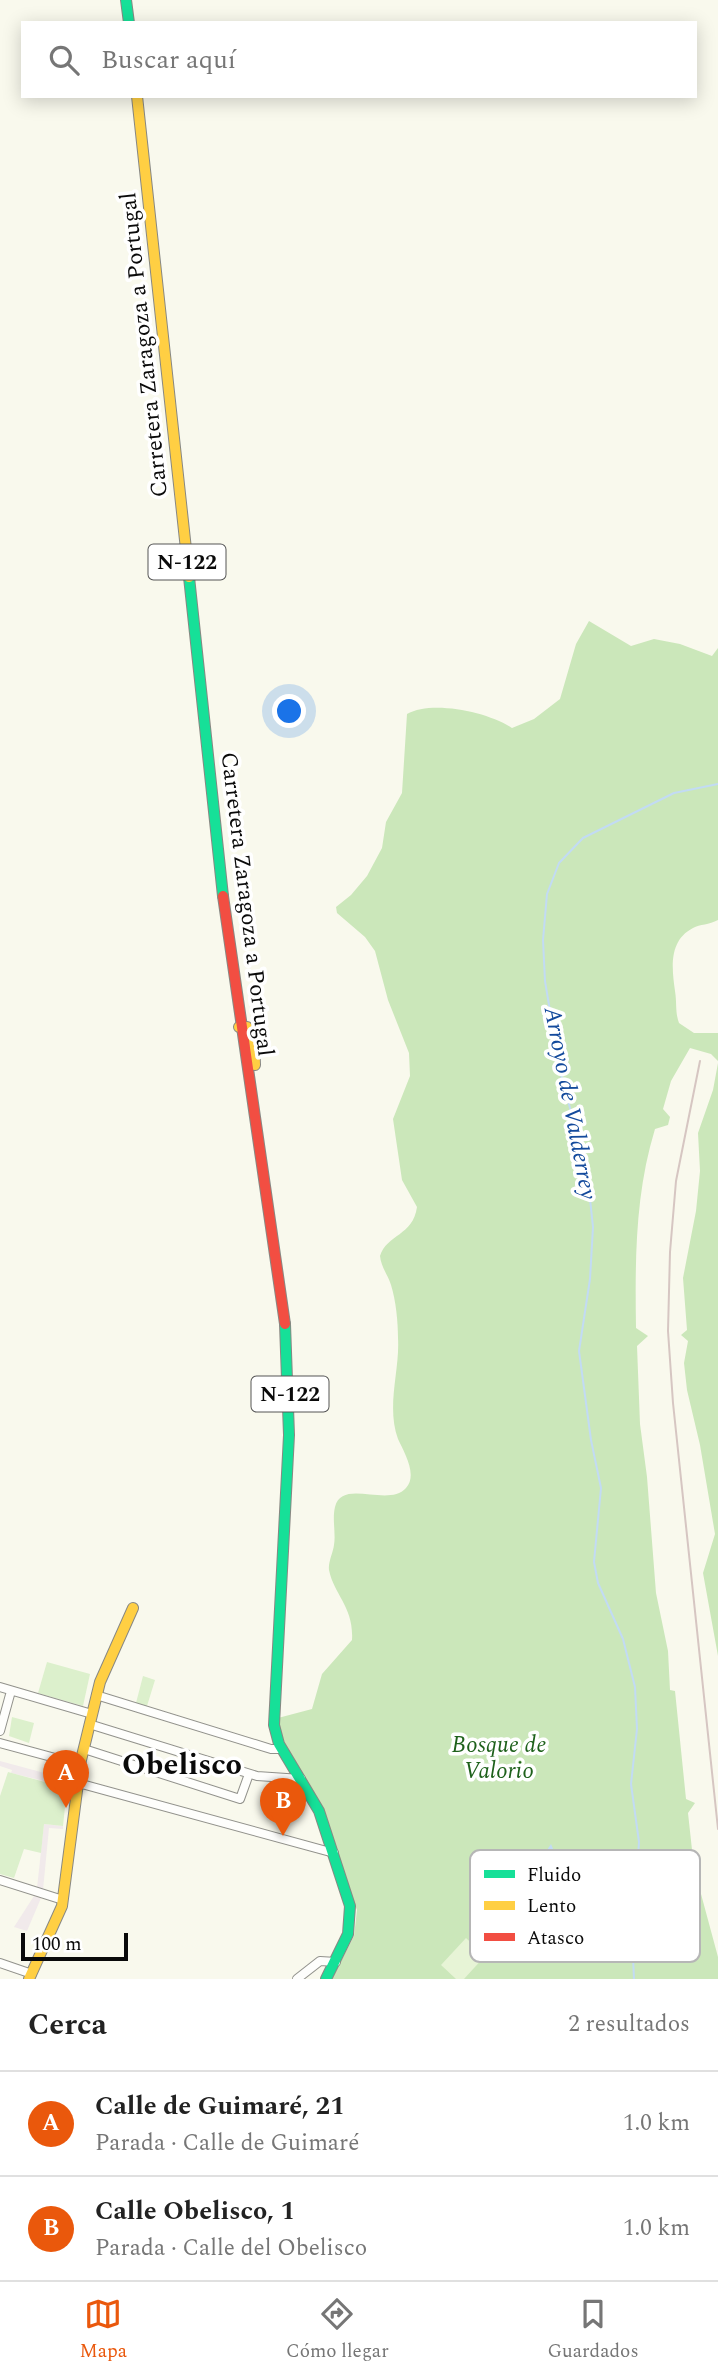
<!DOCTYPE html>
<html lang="es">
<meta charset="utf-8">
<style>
:root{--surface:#fff;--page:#f6f6f6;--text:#222;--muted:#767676;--line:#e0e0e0;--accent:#ea580c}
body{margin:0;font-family:Spectral,serif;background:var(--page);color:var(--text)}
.scale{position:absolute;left:21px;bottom:18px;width:107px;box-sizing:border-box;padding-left:7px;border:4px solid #0a0a0a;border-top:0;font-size:19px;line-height:24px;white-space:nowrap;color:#0a0a0a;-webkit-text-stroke:5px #fff;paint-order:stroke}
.you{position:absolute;left:290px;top:712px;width:24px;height:24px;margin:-18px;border:5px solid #fff;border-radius:50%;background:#1a73e8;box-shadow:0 0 0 10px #1a73e833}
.badge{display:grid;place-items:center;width:46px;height:46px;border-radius:50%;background:var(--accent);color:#fff;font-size:23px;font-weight:700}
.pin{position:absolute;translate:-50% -58px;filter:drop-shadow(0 2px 4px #0008)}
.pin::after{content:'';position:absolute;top:37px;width:24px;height:21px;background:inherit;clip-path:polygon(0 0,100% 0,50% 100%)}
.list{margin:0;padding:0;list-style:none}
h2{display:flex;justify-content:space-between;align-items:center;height:91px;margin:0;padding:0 28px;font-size:30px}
h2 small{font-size:23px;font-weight:400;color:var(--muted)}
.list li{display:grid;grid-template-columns:46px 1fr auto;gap:21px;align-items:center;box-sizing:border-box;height:105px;padding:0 28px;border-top:2px solid var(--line)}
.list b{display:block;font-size:26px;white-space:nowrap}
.list p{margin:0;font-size:23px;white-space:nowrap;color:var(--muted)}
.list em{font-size:23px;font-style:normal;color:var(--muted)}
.icon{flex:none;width:38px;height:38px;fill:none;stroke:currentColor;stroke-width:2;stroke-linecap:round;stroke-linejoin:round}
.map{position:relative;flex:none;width:718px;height:1979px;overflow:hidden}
.search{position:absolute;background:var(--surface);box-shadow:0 4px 18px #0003;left:21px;right:21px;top:21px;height:77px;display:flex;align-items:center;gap:18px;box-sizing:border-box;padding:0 24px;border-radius:0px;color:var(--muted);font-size:26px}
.sheet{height:301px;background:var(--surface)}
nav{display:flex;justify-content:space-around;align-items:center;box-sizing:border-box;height:98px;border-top:2px solid var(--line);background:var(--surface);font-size:19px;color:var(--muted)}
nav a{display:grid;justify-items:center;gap:4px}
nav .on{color:var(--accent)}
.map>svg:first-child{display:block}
</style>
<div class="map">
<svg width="718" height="1979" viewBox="0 0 718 1979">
<rect width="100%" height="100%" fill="#f9f9ed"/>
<path fill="#f1eaeb" d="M0 1761 63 1778 65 1786 11 1773 12 1770 0 1766Z
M44 1824 63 1826V1829L49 1828 43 1890 37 1888Z
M34 1896 41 1898 27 1931 14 1927Z"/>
<path fill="#dcf0cc" d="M47 1662 90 1674 83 1706 38 1693Z
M143 1676 155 1680 147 1706 136 1703Z
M12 1717 34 1723 29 1743 9 1736Z
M8 1772 67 1788 63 1826 44 1824 41 1853 24 1849 14 1878 0 1874V1796Z"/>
<path fill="#cbe7ba" d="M589 621 631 646 654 639 680 644 712 656 718 648V920C709 925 700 924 693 928 668 941 672 969 675 991 677 1003 675 1012 679 1023L694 1033H718V1061L711 1054 690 1048 671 1081 663 1109 670 1117 668 1125 655 1129C635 1194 635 1261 636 1328L648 1336 637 1346 640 1424 647 1477 656 1593 668 1651 670 1690 675 1691 686 1799 695 1803 688 1813 694 1868 718 1957V1979H332L354 1936 357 1910 283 1740 278 1718 312 1709 322 1674 352 1640C354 1607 334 1595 329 1570 328 1562 333 1553 334 1545 336 1533 332 1519 335 1507 342 1478 388 1508 406 1488 418 1475 404 1452 398 1439 386 1406 400 1371 398 1338 398 1322 396 1301 391 1285 388 1275 381 1267 380 1256 387 1234 413 1236 417 1207L402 1180 393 1119 410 1076 409 1053 388 1000 375 951 365 937 337 913 336 907 351 895 367 876 382 848 386 822 402 793 407 714C432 700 488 712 512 728L534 719 560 699 576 644Z
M718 1063V1656L703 1573 715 1534 700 1445 687 1390 684 1363 688 1341 681 1335 687 1330 683 1278 696 1211 700 1171 698 1133 713 1090Z"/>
<path fill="#e7f4d6" d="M466 1938 485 1956 464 1979H456L441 1965Z"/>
<path fill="#c2dbf4" d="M551 1844 554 1851 541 1882 542 1889 527 1905 521 1888Z"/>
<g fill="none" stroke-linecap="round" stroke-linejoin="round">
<path stroke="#c2dbf4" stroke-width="2" d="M634 1979 632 1935 639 1842 631 1784 637 1729 635 1687 623 1639 598 1583 594 1562 601 1488 591 1440 579 1351 590 1279 593 1227 587 1171 560 1071 545 981 543 940 547 894 559 863 583 838 674 793 718 784"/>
<g stroke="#92928c" stroke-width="10">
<path id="street" d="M0 1687 92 1714
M96 1695 271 1749H282
M89 1724 257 1776 301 1779
M0 1731 11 1691
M0 1743 81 1765
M84 1749 240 1799 249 1774
M78 1783 334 1853
M0 1880 63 1900
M0 1963 32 1974
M297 1979 320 1961 336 1962"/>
</g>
<g stroke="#888883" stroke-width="12">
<path id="fast" d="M126 0 129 23
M189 577 223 896
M285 1324 289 1435 274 1725 279 1744 319 1811 350 1906 348 1934 326 1979"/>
</g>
<g stroke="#888883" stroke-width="12">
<path id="slow" d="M137 96 189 577
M239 1027H247L254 1039 255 1065
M29 1979 62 1906 81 1760 100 1682 133 1608"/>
</g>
<g stroke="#888883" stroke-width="12">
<path id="jam" d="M223 896 285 1324"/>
</g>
<use href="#street" stroke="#fefefc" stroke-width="8"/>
<use href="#fast" stroke="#16e098" stroke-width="10"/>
<use href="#slow" stroke="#ffcf43" stroke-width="10"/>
<use href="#jam" stroke="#f24e42" stroke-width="10"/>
<path stroke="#d6c6c2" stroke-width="2" d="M700 1061 676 1181 670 1252 668 1331 673 1403 718 1829"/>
</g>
<g text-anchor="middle" stroke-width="7" stroke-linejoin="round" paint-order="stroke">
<g fill="#fff" stroke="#545454" stroke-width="2">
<rect x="148.5" y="544.5" width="77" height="35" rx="5"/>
<rect x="251.5" y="1376.5" width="77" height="35" rx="5"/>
</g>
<g font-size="21" font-weight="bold" fill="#0a0a0a">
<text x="187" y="569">N-122</text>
<text x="290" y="1401">N-122</text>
</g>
<g font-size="23" fill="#0a0a0a" stroke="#fff">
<text transform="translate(143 345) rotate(-96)" y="8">Carretera Zaragoza a Portugal</text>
<text transform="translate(248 904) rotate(83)" y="8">Carretera Zaragoza a Portugal</text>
</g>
<g font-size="23" font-style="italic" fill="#1e611b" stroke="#fff">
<text x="499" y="1752">Bosque de<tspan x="499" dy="26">Valorio</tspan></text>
</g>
<g font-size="24" font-style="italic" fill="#134a9c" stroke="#fff">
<text transform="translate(571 1103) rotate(79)" y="8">Arroyo de Valderrey</text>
</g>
<g font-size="30" font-weight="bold" fill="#0a0a0a" stroke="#fff">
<text x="182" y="1774">Obelisco</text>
</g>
</g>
<rect x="470" y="1850" width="230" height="112" rx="10" fill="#fff" stroke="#b6b6b6" stroke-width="2"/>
<rect x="484" y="1870" width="31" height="8" fill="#16e098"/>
<rect x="484" y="1901" width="31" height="9" fill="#ffcf43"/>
<rect x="484" y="1933" width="31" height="8" fill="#f24e42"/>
<g font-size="19" fill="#0a0a0a">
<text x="527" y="1881">Fluido</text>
<text x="527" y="1912">Lento</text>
<text x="527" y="1944">Atasco</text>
</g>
</svg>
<div class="scale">100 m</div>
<div class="you"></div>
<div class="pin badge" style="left:66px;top:1808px">A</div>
<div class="pin badge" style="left:283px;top:1836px">B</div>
<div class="search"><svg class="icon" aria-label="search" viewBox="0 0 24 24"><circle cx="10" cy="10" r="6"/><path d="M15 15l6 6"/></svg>Buscar aquí</div>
</div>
<section class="sheet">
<h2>Cerca<small>2 resultados</small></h2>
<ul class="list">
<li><span class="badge">A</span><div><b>Calle de Guimaré, 21</b><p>Parada · Calle de Guimaré</p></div><em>1.0 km</em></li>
<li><span class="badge">B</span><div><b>Calle Obelisco, 1</b><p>Parada · Calle del Obelisco</p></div><em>1.0 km</em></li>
</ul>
</section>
<nav>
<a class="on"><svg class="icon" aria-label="map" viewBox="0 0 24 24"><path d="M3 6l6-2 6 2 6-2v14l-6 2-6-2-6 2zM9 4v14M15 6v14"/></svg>Mapa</a>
<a><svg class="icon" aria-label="directions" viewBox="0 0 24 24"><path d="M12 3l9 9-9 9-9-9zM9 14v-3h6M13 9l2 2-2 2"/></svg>Cómo llegar</a>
<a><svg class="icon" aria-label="saved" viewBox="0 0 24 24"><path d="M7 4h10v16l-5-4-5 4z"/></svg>Guardados</a>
</nav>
